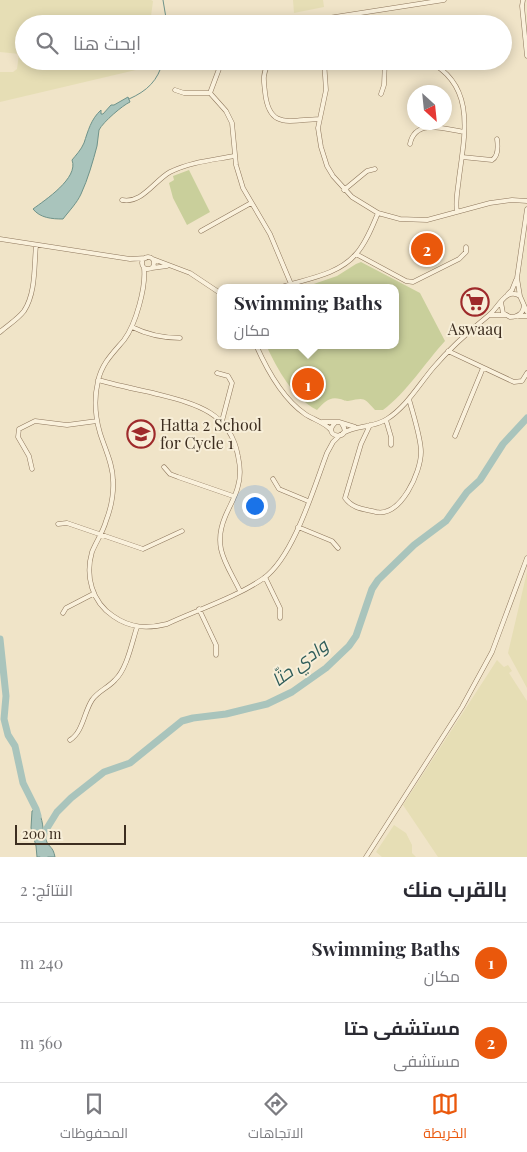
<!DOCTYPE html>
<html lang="ar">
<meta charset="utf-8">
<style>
:root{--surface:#fff;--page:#f2f2f3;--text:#2b2b33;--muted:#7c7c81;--line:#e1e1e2;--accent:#ea580c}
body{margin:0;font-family:"Playfair Display",Cairo,serif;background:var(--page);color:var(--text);direction:rtl}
.compass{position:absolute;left:407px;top:85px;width:45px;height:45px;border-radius:50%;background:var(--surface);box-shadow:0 2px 12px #0003;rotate:153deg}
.scale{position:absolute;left:15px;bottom:12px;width:111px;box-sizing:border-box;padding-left:5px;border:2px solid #3d2e20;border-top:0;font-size:14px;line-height:18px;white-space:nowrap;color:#3d2e20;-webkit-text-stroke:4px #f7eed8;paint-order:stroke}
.you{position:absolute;left:254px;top:505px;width:18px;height:18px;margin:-12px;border:4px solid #fff;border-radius:50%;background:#1a73e8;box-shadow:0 0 0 8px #1a73e833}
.badge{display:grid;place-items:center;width:32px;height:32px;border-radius:50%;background:var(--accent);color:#fff;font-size:16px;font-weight:700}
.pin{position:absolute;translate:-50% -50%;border:2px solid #fff;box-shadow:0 1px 5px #0006}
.popup{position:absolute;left:217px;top:284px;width:182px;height:65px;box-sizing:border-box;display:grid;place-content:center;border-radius:10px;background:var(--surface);filter:drop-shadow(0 1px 4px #0005);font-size:16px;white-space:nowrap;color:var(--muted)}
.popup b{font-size:19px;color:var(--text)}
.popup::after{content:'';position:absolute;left:50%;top:100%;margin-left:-10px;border:10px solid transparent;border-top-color:var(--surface)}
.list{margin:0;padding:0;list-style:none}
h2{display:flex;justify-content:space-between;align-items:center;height:65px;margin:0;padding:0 20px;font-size:21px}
h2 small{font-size:16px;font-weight:400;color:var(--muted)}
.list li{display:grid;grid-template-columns:32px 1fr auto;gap:15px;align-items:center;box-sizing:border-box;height:80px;padding:0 20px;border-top:1px solid var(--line)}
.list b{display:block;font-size:19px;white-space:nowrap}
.list p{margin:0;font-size:16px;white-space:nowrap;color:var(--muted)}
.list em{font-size:16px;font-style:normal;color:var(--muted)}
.icon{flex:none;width:28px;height:28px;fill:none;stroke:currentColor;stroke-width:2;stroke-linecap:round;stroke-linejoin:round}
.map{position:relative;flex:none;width:527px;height:857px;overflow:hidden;direction:ltr}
.search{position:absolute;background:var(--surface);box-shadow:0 2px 12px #0003;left:15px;right:15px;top:15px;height:55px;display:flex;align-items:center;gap:12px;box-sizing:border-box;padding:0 18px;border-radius:28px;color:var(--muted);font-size:19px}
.sheet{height:225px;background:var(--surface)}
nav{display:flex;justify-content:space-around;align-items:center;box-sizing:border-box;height:70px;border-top:1px solid var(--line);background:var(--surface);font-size:14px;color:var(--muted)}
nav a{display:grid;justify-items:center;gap:2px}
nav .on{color:var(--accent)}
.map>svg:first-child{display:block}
</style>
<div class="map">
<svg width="527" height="857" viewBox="0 0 527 857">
<rect width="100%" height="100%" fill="#f0e4c8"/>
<path fill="#e6deb5" d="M0 0H151L153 1 150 24H24V61H141L140 69 0 102V72H13L17 69 19 54 0 52Z
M293 0H323L324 7 294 13Z
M527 572V688L508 653Z
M497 660 504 667 508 665 512 671 509 673 527 701V857H438L403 805Z
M394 825 406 833 412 845V853L416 857H382L376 852Z"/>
<path fill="#c9cf9b" d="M189 170 210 212 187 225 173 198 169 183 174 180 173 176Z
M361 262 420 293 445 341C425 363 406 393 383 410H375C363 397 365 398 348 401 345 401 344 400 340 399 330 396 324 402 317 410 292 397 278 370 266 345H396V288H302L337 276 356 264Z"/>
<path fill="#a9c4bc" stroke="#6f938a" d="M128 97 130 102C123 105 103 122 99 130 98 135 98 141 97 146 93 161 88 179 81 194 77 203 69 211 63 219 52 219 40 218 33 209 45 200 79 178 72 160 76 155 81 150 84 143 88 131 91 119 101 110V114H103L111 105H114Z
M36 809C45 820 41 828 46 840 49 848 53 846 55 857H37L36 846 31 828 32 811Z"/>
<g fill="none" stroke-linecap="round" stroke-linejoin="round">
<path stroke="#6f938a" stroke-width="1" d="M163 0 167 24
M129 99C147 91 158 81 163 61"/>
<path stroke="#a9c4bc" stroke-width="7" d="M0 639 6 696 4 719 8 735 15 746 23 783 36 809 38 816
M44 857 41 847 44 833 57 812 71 798 104 772 130 763 182 721 193 718 226 714 267 704 292 692 326 668 349 646 356 636 372 589 378 580 414 545 446 521 467 492 480 480 503 444 527 418"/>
<g stroke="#8d765c" stroke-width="5">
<path id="street" d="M523 0 522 6 527 56
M290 24 444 0
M440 24V22
M324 61 326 90 318 128 321 147 327 166 333 176 352 197 378 213 400 219 427 220 490 203 512 200 527 201
M428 61C476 85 465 133 459 178 458 189 455 201 457 212
M268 65C262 74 264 82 265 92 269 130 289 120 319 119
M175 90 184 93H210L226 111 232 123 236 165 243 188 270 234 291 284
M210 93 222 61
M381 94 384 85 385 61
M410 144C415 118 445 129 464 132
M462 157 492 160C499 156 498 146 497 139
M344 190 367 171 375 169
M122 200C142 204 154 181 170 172 190 162 213 160 234 156
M201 231 251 203
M0 239 130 259 146 258
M356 254 406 281 413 282 459 259 466 252V247
M142 263a6 6 0 1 1 12 0a6 6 0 1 1-12 0Z
M153 259 190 273 220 293
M144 268C146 287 136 324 124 340 113 353 102 363 98 381 94 398 95 416 100 433 105 449 113 464 113 480 114 495 111 508 106 521 103 532 96 542 92 552 85 576 92 602 113 616 130 628 147 629 167 624 197 610 237 597 264 578 294 556 314 487 327 453L333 442 340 435
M152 268 167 266
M278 288C304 279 337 276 356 254 366 243 372 227 378 213
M508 294 512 290 516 280
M520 296 517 278 527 209
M501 302 503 313 510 317C518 317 523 314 524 306
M490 315H506
M519 316H527
M132 327C146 334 164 338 180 338
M0 332C8 325 18 319 24 311 36 293 34 266 36 245
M256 345C267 370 282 398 305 414 314 420 324 422 331 430
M448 351 514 382 522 381 527 373
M217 373 228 376 232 383 222 421
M98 380C116 385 135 389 153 393 192 403 230 410 238 456 240 465 241 476 238 486 236 496 229 507 225 517 212 548 227 564 240 591
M386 420 391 437V445
M322 422H339L355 427
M335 423C320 438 354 441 342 424
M370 425 361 444 345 498C353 509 364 509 376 512 401 517 421 472 421 452 421 438 413 414 409 399
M343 433C357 425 374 428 387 419 406 407 418 386 433 368 450 348 468 332 488 316 499 308 505 287 520 296L527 312
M455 436 483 368
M164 467 170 474 178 477 233 496
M32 469 29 456 18 437 19 429 35 421 67 425 97 421
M273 479 279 489 308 501
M58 524 67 523 143 549 182 531
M298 527 332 541 338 548
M265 577 280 608V618
M199 609 216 645V655
M63 613 66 608 93 594
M70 740C83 732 84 712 92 700 98 691 108 688 115 680 127 669 132 642 137 627
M366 857 462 707 492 652 527 558"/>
</g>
<use href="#street" stroke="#faf1dc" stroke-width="4"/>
</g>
<defs>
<g id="supermarket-ring" transform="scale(1.4375)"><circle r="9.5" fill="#f7eed8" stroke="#9e2a2b" stroke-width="1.5"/><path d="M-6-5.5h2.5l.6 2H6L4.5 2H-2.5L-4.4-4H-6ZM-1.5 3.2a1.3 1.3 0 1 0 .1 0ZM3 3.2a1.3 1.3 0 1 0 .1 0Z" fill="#9e2a2b"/></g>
<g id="school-ring" transform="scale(1.4375)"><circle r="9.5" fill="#f7eed8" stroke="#9e2a2b" stroke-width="1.5"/><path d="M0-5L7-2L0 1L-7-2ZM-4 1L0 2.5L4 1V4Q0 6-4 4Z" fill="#9e2a2b"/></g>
</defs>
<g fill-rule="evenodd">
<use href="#supermarket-ring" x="475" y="302"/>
<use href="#school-ring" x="141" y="434"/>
</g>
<g text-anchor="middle" stroke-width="4" stroke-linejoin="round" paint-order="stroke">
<g font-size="16" fill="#3d2e20" stroke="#f7eed8">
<text x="475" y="335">Aswaaq</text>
<text x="160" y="431" text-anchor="start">Hatta 2 School<tspan x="160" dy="18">for Cycle 1</tspan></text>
</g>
<g font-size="18" font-style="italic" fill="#2f5d5a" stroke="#f7eed8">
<text transform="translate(300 663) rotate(-37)" y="6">وادي حتّا</text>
</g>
</g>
</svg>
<svg class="compass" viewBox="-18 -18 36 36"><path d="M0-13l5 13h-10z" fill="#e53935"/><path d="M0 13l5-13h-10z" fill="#7c7c81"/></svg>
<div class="scale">200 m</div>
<div class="you"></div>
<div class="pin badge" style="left:308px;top:384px">1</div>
<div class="popup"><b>Swimming Baths</b>مكان</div>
<div class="pin badge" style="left:427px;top:249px">2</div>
<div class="search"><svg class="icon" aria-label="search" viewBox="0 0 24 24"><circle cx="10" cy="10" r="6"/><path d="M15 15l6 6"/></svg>ابحث هنا</div>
</div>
<section class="sheet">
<h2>بالقرب منك<small>النتائج: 2</small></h2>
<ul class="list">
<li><span class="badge">1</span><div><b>Swimming Baths</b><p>مكان</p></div><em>240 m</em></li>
<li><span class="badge">2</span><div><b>مستشفى حتا</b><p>مستشفى</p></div><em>560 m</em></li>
</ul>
</section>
<nav>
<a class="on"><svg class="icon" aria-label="map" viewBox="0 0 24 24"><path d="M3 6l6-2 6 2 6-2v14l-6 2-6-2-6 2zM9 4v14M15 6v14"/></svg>الخريطة</a>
<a><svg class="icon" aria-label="directions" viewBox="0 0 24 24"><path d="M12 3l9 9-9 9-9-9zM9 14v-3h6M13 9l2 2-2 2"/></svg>الاتجاهات</a>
<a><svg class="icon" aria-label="saved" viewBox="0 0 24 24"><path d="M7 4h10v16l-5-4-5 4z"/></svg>المحفوظات</a>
</nav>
